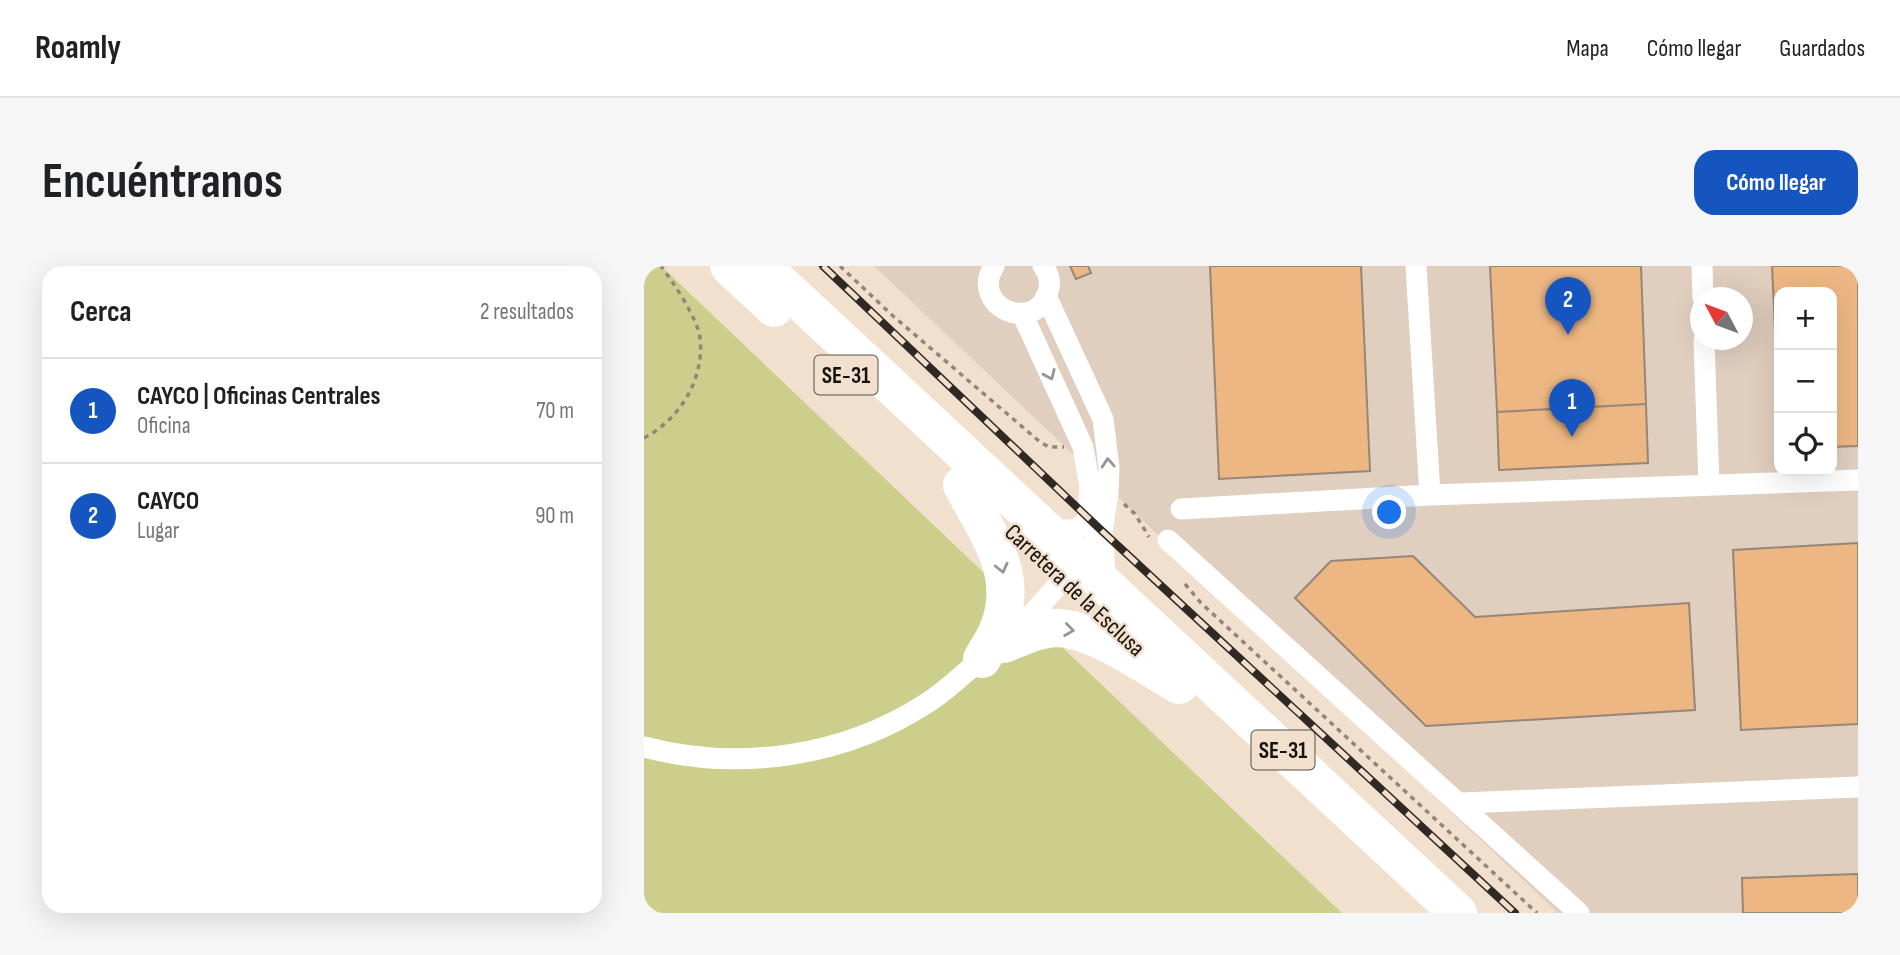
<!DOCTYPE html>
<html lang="es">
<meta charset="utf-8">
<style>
:root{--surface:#fff;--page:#f6f6f6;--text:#202124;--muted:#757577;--line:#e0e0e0;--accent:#1555c0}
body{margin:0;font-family:"Sofia Sans Condensed",sans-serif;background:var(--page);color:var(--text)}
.controls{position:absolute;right:21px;top:21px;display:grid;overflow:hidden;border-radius:14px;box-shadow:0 7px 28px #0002}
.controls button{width:63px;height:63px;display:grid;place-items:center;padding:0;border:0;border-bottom:2px solid var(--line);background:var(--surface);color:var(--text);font:35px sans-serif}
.compass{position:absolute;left:1046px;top:21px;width:63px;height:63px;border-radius:50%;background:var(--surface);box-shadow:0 7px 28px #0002;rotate:311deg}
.you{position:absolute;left:746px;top:247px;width:24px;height:24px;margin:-18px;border:5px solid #fff;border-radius:50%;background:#1a73e8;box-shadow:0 0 0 10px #1a73e833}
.badge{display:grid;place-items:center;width:46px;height:46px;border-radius:50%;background:var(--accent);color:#fff;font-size:23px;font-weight:700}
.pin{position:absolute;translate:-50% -58px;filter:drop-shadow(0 2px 4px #0008)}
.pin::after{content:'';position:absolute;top:37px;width:24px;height:21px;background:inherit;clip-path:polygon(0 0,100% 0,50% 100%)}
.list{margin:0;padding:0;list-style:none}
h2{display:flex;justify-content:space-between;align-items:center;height:91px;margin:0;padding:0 28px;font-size:30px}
h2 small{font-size:23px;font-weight:400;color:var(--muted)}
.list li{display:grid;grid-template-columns:46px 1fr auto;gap:21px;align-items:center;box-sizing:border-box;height:105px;padding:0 28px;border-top:2px solid var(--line)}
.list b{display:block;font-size:26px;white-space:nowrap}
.list p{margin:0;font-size:23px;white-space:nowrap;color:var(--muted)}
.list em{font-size:23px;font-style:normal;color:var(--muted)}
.icon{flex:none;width:38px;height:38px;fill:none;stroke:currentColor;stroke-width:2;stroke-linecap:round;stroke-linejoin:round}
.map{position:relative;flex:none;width:1214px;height:647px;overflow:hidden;border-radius:21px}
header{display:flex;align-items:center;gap:42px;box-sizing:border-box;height:98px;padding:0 35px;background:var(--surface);border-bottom:2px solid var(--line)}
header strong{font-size:33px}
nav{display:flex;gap:38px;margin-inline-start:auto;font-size:24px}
.intro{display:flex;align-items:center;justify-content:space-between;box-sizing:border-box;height:168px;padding:0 42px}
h1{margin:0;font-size:49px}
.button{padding:18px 32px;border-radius:21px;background:var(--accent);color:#fff;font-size:24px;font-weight:700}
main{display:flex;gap:42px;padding:0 42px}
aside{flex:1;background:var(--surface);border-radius:21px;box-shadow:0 7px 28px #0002}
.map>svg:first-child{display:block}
</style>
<header>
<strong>Roamly</strong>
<nav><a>Mapa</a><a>Cómo llegar</a><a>Guardados</a></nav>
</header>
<div class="intro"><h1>Encuéntranos</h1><a class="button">Cómo llegar</a></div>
<main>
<aside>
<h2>Cerca<small>2 resultados</small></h2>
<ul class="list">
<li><span class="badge">1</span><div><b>CAYCO | Oficinas Centrales</b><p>Oficina</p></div><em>70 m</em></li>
<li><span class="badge">2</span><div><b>CAYCO</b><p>Lugar</p></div><em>90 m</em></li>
</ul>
</aside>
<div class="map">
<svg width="1214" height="647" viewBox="0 0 1214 647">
<rect width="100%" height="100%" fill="#f2e0cf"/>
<path fill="#e0cebf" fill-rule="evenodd" d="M230 0H1214V647H914ZM1135 26H1188V205H1135ZM1056 32H1098V74H1056Z"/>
<path fill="#cccf8c" d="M0 0H17L698 647H0Z"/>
<path fill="#edb783" stroke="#968677" stroke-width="2" d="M426 0H444L447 7 432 13Z
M566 0H717L726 205 575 213Z
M846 0H997L1002 138 853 146Z
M1128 0H1214V180L1188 181V26H1135V148Z
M1002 138 1004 197 855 204 853 146Z
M1214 277V458L1097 464 1089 284Z
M769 290 831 351 1045 337 1051 444 782 460 651 332 687 295Z
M1214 608V647H1099L1098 612Z"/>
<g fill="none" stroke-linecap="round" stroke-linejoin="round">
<path stroke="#928579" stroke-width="3.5" stroke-dasharray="5 5" stroke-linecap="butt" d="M196 0 249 50 396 176 405 181H420
M0 172C35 154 61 113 56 72 54 53 29 16 17 0
M480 238 491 248 505 271
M541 318 557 337 893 647"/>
<path stroke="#fff" stroke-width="21" d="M350 0C325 41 391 69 404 26 407 17 405 8 399 0
M772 0 786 229
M1058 0 1059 32
M402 30 459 153 465 202 464 227 458 265 462 319
M378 47 439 181 446 221 444 252 438 260 428 264H403
M1060 74 1065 219
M537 243 786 229 1214 214
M524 274 935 647
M371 367 435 296 458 265
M0 481C95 506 200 491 283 437 306 423 324 402 346 387
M817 537 1214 521"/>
<path stroke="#fff" stroke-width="38" d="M85 0 130 42
M118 0 814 647
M318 219C343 267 377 308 354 364 350 374 343 384 338 393
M360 378C377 371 394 363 412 362 450 362 501 400 535 419"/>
<g stroke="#302822" stroke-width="8">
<path id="rail" d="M179 0 458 265 871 647"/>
</g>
<use href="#rail" stroke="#f2e0cf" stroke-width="5" stroke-dasharray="16" stroke-linecap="butt"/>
</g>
<defs><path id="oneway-chevron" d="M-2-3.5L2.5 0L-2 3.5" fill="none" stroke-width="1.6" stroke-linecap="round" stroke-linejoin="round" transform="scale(1.75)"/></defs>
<g stroke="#979492">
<use href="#oneway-chevron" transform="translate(406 109) rotate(66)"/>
<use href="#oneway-chevron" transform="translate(464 197) rotate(-94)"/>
<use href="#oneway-chevron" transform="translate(358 302) rotate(77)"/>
<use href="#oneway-chevron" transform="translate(425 364) rotate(8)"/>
</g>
<g text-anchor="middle" stroke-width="5" stroke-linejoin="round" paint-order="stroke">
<g fill="#f2e0cf" stroke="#595047" stroke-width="2">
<rect x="170.5" y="89.5" width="63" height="39" rx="5"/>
<rect x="607.5" y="464.5" width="63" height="39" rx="5"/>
</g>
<g font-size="23" font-weight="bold" fill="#18120d">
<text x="202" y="117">SE-31</text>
<text x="639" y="492">SE-31</text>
</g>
<g font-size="24" fill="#18120d" stroke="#f2e0cf">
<text transform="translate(431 324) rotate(43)" y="8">Carretera de la Esclusa</text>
</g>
</g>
</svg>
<div class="controls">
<button>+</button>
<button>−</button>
<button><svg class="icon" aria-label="locate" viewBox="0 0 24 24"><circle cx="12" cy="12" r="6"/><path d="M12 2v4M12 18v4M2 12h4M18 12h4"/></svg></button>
</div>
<svg class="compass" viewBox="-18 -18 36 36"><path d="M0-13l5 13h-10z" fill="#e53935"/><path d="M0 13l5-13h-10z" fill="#757577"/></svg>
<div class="you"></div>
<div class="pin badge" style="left:928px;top:171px">1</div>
<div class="pin badge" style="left:924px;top:69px">2</div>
</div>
</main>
